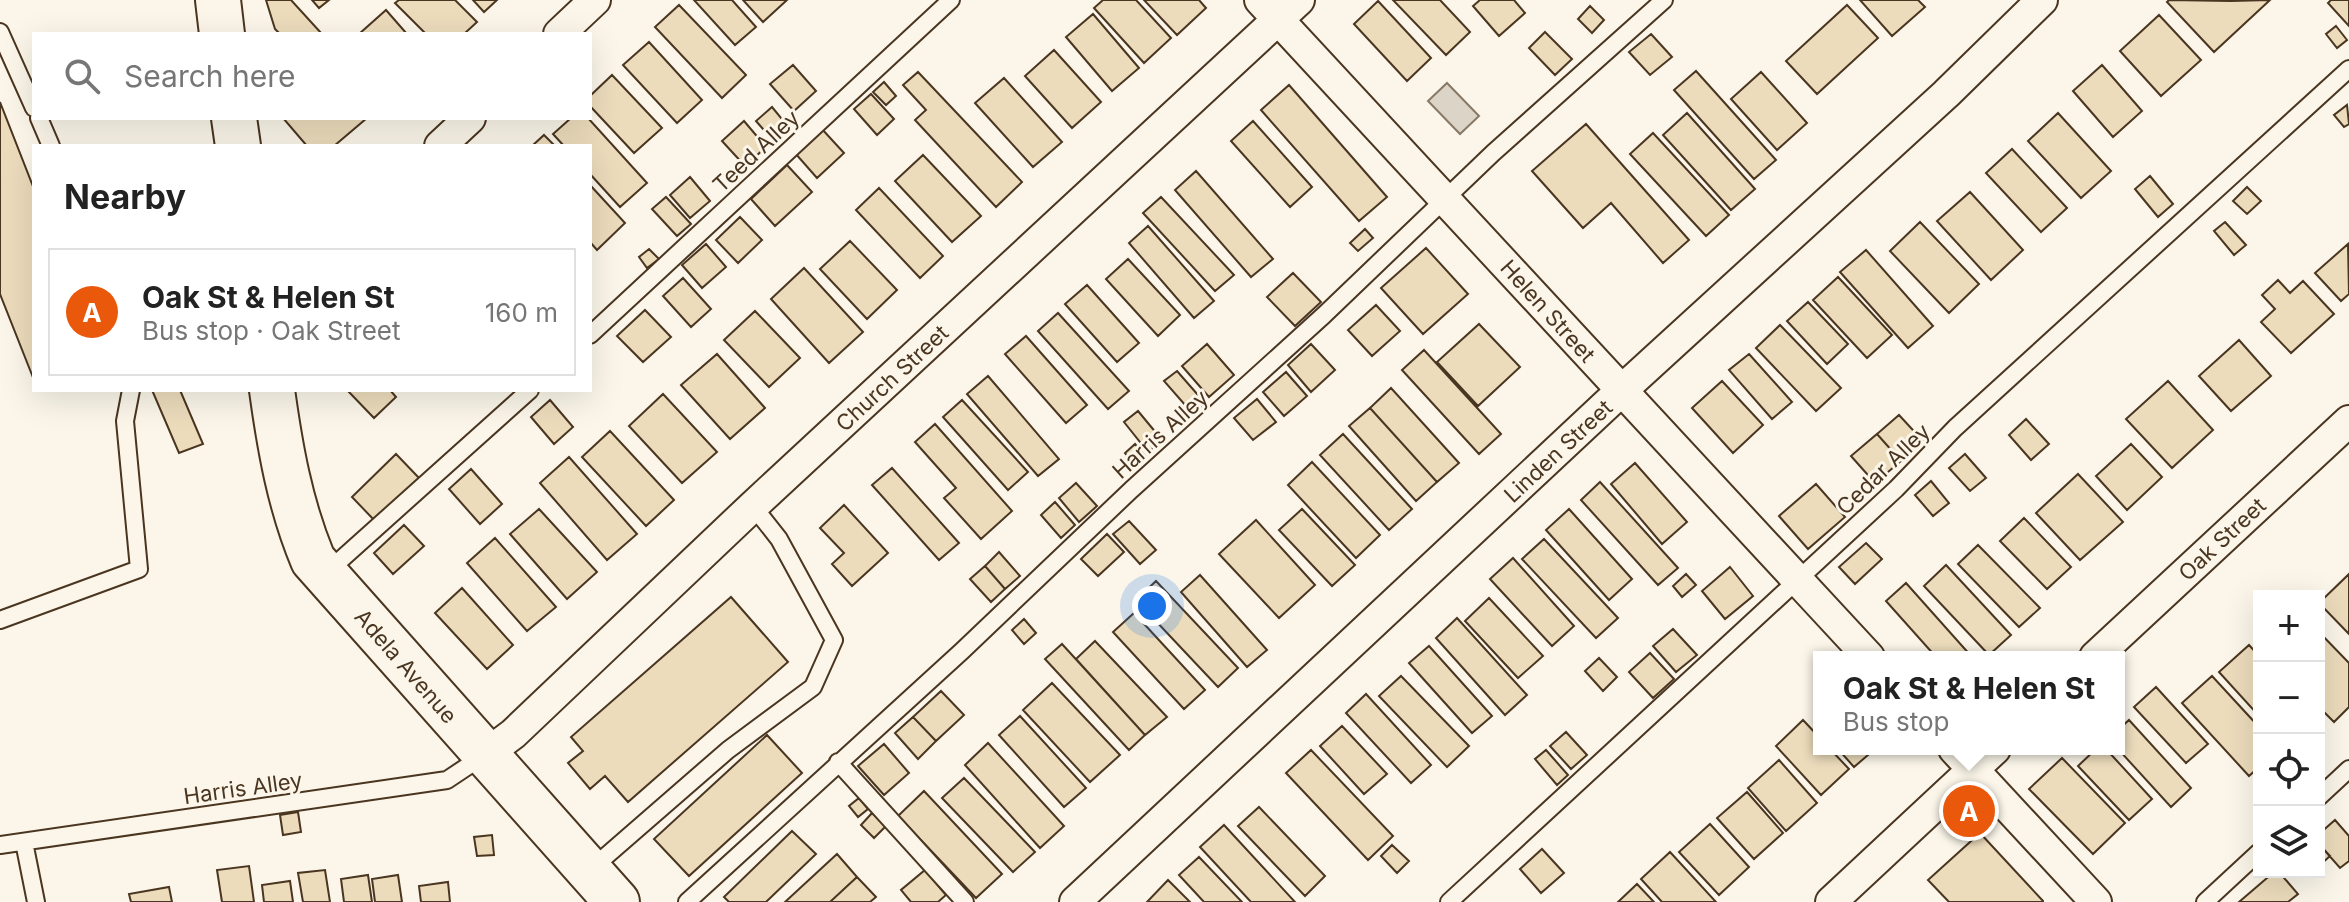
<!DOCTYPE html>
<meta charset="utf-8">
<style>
:root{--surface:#fff;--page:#f2f2f2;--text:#222;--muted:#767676;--line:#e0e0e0;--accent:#ea580c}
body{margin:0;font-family:Inter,sans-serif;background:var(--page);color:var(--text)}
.controls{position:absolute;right:24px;bottom:24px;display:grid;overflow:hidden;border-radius:0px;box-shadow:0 8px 32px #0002}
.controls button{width:72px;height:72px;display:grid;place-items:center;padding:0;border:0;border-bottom:2px solid var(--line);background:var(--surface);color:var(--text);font:40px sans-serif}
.you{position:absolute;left:1152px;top:606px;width:28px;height:28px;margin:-20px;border:6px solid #fff;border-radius:50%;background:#1a73e8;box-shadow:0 0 0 12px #1a73e833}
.badge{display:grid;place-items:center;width:52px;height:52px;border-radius:50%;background:var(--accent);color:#fff;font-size:26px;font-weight:700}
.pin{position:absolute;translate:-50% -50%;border:4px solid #fff;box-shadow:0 2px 8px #0006}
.popup{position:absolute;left:1813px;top:651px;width:312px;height:104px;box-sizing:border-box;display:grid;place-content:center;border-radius:0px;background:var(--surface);filter:drop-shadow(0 2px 6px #0005);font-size:26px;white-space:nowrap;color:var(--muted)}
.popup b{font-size:30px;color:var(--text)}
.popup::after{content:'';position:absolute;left:50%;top:100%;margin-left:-16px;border:16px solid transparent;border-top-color:var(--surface)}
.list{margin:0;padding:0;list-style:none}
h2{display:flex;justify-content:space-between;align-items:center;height:104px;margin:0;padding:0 32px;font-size:34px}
h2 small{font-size:26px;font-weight:400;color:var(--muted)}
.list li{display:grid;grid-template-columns:52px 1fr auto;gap:24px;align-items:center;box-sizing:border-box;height:128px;margin:0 16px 16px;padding:0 16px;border:2px solid var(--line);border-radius:0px}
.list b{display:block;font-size:30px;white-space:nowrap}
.list p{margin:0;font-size:26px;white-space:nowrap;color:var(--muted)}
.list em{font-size:26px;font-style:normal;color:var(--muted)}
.icon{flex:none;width:44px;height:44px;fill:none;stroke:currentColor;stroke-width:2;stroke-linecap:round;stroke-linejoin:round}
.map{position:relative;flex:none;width:2349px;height:902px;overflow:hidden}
.search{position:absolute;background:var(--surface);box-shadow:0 8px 32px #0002;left:32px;top:32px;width:560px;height:88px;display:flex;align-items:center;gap:20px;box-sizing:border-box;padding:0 28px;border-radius:0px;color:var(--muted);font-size:30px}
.panel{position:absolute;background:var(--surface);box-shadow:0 8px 32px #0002;left:32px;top:144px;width:560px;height:248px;border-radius:0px}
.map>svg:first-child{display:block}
</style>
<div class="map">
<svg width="2349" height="902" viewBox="0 0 2349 902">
<rect width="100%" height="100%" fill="#fbf6e9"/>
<path fill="#dcd4c6" stroke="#887966" stroke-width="2" d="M1447 83 1479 116 1460 134 1428 101Z"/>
<path fill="#ecdcbc" stroke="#4a3520" stroke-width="2" d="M266 0H291L322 34H280L275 29Z
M312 0H329L319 8Z
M399 0H455L477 22 464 34H426L395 3Z
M473 0H497L484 12Z
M694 0H732L756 27 735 45Z
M743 0H787L763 22Z
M1103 0H1136L1171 38 1144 63 1094 8Z
M1144 0H1199L1206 8 1177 35Z
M1393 0H1440L1470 32 1446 55Z
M1480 0H1514L1525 13 1499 36 1473 6Z
M1860 0H1918L1925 7 1892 36Z
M2169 0 2231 1 2270 0 2214 52 2167 2Z
M2331 0H2349V26L2328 3Z
M1378 1 1431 58 1407 81 1354 24Z
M679 5 746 75 722 98 655 27Z
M1847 5 1878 38 1817 94 1786 61Z
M1590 6 1604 20 1592 33 1578 19Z
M386 10 407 34H359Z
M1093 14 1139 68 1112 91 1066 37Z
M2159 15 2201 60 2161 96 2120 51Z
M2336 26 2347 40 2337 48 2326 34Z
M1545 32 1572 59 1555 75 1529 48Z
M1651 34 1672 57 1650 75 1629 52Z
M649 42 702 100 677 123 623 65Z
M1054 50 1101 102 1072 128 1025 76Z
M793 65 816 91 794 111 770 84Z
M2102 65 2142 111 2113 137 2073 91Z
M1696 71 1776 160 1754 179 1674 90Z
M918 72 1022 182 996 207 915 120 926 110 903 85Z
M1761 72 1807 123 1777 150 1731 99Z
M612 75 662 128 634 153 590 106V96Z
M1004 78 1062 142 1033 167 975 103Z
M884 82 896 96 886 105 873 92Z
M1289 85 1387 197 1359 221 1261 110Z
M871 94 894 119 877 135 854 109Z
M0 102 34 189V380L0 294Z
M2347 105 2349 124 2344 127 2334 115Z
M772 107 786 124 770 137 756 121Z
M1687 113 1755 189 1731 210 1663 135Z
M2058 113 2111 171 2081 198 2028 141Z
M283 118H367L334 146H307Z
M571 118H588L647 183 620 207 590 174V146H564L553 134Z
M744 121 766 147 745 166 722 141Z
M1253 121 1312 187 1290 207 1231 141Z
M1586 124 1689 240 1663 263 1611 203 1583 228 1532 171Z
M821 128 844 153 817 178 795 153Z
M1653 133 1729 215 1706 236 1630 154Z
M544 135 555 146H532Z
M2012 149 2067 208 2041 232 1986 173Z
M923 155 981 216 952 242 895 181Z
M787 165 812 192 775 226 751 199Z
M1196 171 1273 259 1251 277 1175 190Z
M2150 176 2173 204 2158 217 2135 189Z
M690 177 710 201 690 218 670 195Z
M590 185 625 223 597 250 590 242Z
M2247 187 2261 201 2247 214 2233 201Z
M879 188 943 256 920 278 856 210Z
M1970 192 2023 250 1991 280 1937 221Z
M666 197 691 224 677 236 652 209Z
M1161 197 1234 275 1215 291 1143 213Z
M740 217 762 240 738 263 716 240Z
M1920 222 1979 284 1949 313 1890 251Z
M2225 222 2246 245 2234 255 2214 231Z
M1148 226 1214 301 1194 318 1129 243Z
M1365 229 1373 238 1358 251 1350 243Z
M850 241 897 290 867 319 820 269Z
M706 244 726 267 702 288 682 265Z
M2348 244 2349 294 2341 301 2315 273Z
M1426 248 1468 294 1423 334 1381 288Z
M649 249 659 259 647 268 639 257Z
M1866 250 1933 326 1908 348 1840 272Z
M1128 259 1180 315 1158 336 1106 279Z
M804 268 863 332 829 363 771 299Z
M1293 273 1321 302 1295 326 1267 297Z
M1838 277 1892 335 1867 358 1813 300Z
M683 278 711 309 691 327 663 296Z
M2278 280 2290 293 2303 281 2334 314 2291 353 2261 322 2275 309 2262 295Z
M1087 285 1139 343 1117 362 1065 304Z
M1808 302 1848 344 1827 364 1787 321Z
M1376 305 1400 331 1372 356 1348 330Z
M645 310 671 337 643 362 617 336Z
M755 311 800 358 769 387 724 340Z
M1058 313 1129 391 1108 409 1038 331Z
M1479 324 1520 367 1478 406 1437 362Z
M1780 325 1841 388 1816 411 1756 348Z
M1026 336 1087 405 1066 423 1005 354Z
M2239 340 2271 376 2231 411 2199 376Z
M1207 344 1234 375 1209 397 1182 366Z
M1311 344 1335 370 1311 392 1288 365Z
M1424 350 1501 434 1479 454 1402 370Z
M717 354 765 408 730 439 681 385Z
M1749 354 1792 402 1772 419 1729 370Z
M1177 371 1205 403 1193 414 1164 381Z
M1286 372 1307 396 1284 416 1263 392Z
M988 376 1059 459 1038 476 967 394Z
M1722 381 1763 425 1733 453 1692 408Z
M2168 381 2213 430 2172 468 2126 419Z
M1391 388 1459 463 1437 482 1370 408Z
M152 390H180L203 444 179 453Z
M347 390H390L396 397 374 418Z
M663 394 717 452 682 483 629 426Z
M1257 399 1276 422 1253 440 1234 418Z
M550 400 573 427 554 444 531 417Z
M962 400 1028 472 1008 490 943 417Z
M1370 408 1437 482 1416 501 1349 426Z
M1138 411 1162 440 1148 452 1124 422Z
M1899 415 1923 441 1901 461 1877 434Z
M2026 419 2049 444 2031 460 2009 435Z
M935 424 1012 511 981 539 944 498 956 488 915 442Z
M610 431 674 500 646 526 582 457Z
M1343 434 1412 509 1389 530 1320 455Z
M1877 434 1901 461 1875 483 1851 456Z
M1135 444 1146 457 1136 466 1125 453Z
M2131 444 2162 477 2127 510 2096 476Z
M396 454 420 479 376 522 352 497Z
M1965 454 1986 478 1970 491 1949 468Z
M569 457 637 534 607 560 540 483Z
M1312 462 1380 535 1356 558 1288 485Z
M1635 463 1687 522 1662 544 1611 484Z
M892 468 959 543 939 560 872 485Z
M471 469 502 504 480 524 449 489Z
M2078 474 2123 522 2080 560 2036 513Z
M1931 481 1949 503 1933 516 1915 495Z
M1600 482 1678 568 1658 585 1581 500Z
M1076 483 1097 506 1079 522 1059 498Z
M1816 484 1845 517 1808 549 1779 516Z
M1055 502 1075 525 1061 538 1041 515Z
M844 505 888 553 852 586 832 564 844 553 820 528Z
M539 509 597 572 567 599 510 534Z
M1302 509 1355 565 1332 586 1279 530Z
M1569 509 1632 579 1609 600 1546 530Z
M2024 518 2071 567 2047 589 2000 541Z
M1256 520 1315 585 1279 618 1219 554Z
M1129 521 1156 550 1140 564 1113 534Z
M404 525 424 546 393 574 374 553Z
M1107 534 1124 552 1098 576 1081 559Z
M495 538 556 607 527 631 467 563Z
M1544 539 1618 618 1596 638 1522 559Z
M1866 543 1882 559 1855 584 1839 567Z
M1978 545 2040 608 2019 627 1958 564Z
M999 552 1020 576 1005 589 985 566Z
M1513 558 1574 626 1552 646 1490 579Z
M1946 565 2011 635 1989 655 1924 586Z
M985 566 1005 589 991 602 970 579Z
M1730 567 1753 596 1725 619 1702 591Z
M1686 574 1696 585 1682 597 1673 586Z
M2349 574V634L2319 603Z
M1200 575 1267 650 1247 667 1181 592Z
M1156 581 1238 668 1218 687 1136 600Z
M1906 583 1972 657H1936L1886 601Z
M462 588 513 645 487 669 435 613Z
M731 597 788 662 628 802 605 776 590 789 568 763 583 751 571 737Z
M1489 598 1543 656 1518 678 1465 621Z
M1134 613 1205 690 1184 709 1113 632Z
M1457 618 1527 695 1505 715 1436 638Z
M1024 619 1036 633 1024 644 1012 630Z
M1673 629 1697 655 1676 672 1653 646Z
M2319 632 2349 663V707L2334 722 2319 707Z
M1095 641 1167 717 1145 735 1076 659Z
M1062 644 1145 735 1129 750 1045 659Z
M2249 645 2259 656V716L2219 672Z
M1429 646 1492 716 1472 733 1409 663Z
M1650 653 1674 679 1653 698 1629 672Z
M1599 658 1617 677 1603 691 1585 671Z
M1401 676 1469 746 1447 767 1379 696Z
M2212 676 2259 727V767L2249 776 2182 703Z
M1052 683 1120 755 1090 782 1023 710Z
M2156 687 2208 744 2186 763 2134 707Z
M941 691 964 715 936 741 913 717Z
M1366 694 1431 765 1411 783 1346 713Z
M1020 716 1086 788 1064 807 999 735Z
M913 717 936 741 918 759 895 733Z
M1803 720 1819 737V749H1830L1849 769 1821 795 1776 746Z
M2129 720 2191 788 2171 807 2118 749 2119 729Z
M1342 726 1387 774 1364 794 1320 746Z
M1566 732 1587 755 1571 769 1550 746Z
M767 735 802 773 689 876 654 839Z
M988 743 1064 826 1040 848 965 765Z
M884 744 909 773 884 795 858 766Z
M1838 749H1875L1854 767Z
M2096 749H2106L2152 799 2129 820 2078 766Z
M1311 750 1393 836 1368 860 1286 773Z
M1546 750 1568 775 1557 785 1535 759Z
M2062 758 2125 823 2093 854 2029 789Z
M1779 760 1817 803 1786 831 1748 788Z
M964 778 1035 852 1013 872 942 798Z
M924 791 1002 874 976 898 898 816Z
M1747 792 1783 833 1754 859 1717 818Z
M859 798 868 809 858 817 849 806Z
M1259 807 1325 876 1305 896 1238 826Z
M298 812 301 832 283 835 280 815Z
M872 813 886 826 874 838 861 825Z
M2335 820 2349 836V861L2340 868 2319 844V834Z
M1710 824 1749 867 1719 895 1679 852Z
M1224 825 1295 902H1251L1200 847Z
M792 831 816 854 766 902H729L724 897Z
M1980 833 2043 901V902H1949L1928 880Z
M492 835 494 855 477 856 474 837Z
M2319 844 2330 856 2319 866Z
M1392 845 1409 861 1397 873 1381 856Z
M1542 849 1564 873 1541 893 1520 869Z
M1670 852 1716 902H1662L1641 879Z
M837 854 857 877 830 902H785Z
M1199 857 1242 902H1204L1179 875Z
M249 866 254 902H222L217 870Z
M325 870 330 902H303L298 873Z
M925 870 946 895 938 902H911L901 890Z
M2274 872H2279L2298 894 2288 902H2239Z
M368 875 372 902H344L341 879Z
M398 875 402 902H375L372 879Z
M857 877 876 897 870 902H830Z
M1168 880 1190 902H1147Z
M290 881 293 902H264L262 885Z
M448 882 450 902H421L419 886Z
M1637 884 1654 902H1618Z
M169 887 172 902H131L129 894Z"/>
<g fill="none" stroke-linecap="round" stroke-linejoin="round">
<g stroke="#4a3520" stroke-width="20">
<path id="lane" d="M0 32 34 108
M39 118 51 146
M590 335 951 0
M326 573 530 390
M0 620 139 569 125 421 131 390
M838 762 965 902
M2319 797 2349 769
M24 842 36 902
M0 845 447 780 483 756
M590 870 728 750 813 687 834 640 779 539 753 506
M687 902 962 651 1131 490 1324 315 1493 153 1664 0
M1449 902 1896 489 1955 428 2349 69
M2205 902 2259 852"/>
</g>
<g stroke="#4a3520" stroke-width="34">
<path id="street" d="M1260 0 1869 657
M559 34 595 0
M440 146 470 118
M2095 657 2349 421
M1954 749 2096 902
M485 755 513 734 753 506 1299 0
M1075 902 1621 391 1946 94 2042 0
M1831 902 1995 749"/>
</g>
<g stroke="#4a3520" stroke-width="48">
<path id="secondary" d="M218 0 222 34
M234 118 238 146
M272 390C280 448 290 505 313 560L617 902"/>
</g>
<use href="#lane" stroke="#fbf6e9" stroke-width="16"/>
<use href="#street" stroke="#fbf6e9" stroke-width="30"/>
<use href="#secondary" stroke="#fbf6e9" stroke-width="44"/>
</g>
<g text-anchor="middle" stroke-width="6" stroke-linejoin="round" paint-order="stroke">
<g font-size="22" fill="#4a3520" stroke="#fbf6e9">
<text transform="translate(756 151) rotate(-43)" y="8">Teed Alley</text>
<text transform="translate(1548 311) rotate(48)" y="8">Helen Street</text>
<text transform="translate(892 378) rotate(-43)" y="8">Church Street</text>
<text transform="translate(1160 434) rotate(-42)" y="8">Harris Alley</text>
<text transform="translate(1558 451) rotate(-43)" y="8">Linden Street</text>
<text transform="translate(1883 469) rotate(-44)" y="8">Cedar Alley</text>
<text transform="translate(2222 539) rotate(-43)" y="8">Oak Street</text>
<text transform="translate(406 666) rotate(49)" y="8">Adela Avenue</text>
<text transform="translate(243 788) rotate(-8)" y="8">Harris Alley</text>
</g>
</g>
</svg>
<div class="controls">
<button>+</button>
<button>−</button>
<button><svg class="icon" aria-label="locate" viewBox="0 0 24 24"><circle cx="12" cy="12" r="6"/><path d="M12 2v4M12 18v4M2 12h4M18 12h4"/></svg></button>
<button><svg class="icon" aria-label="layers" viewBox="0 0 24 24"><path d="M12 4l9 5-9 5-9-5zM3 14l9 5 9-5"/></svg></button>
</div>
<div class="you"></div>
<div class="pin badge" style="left:1969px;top:811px">A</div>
<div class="popup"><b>Oak St &amp; Helen St</b>Bus stop</div>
<div class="search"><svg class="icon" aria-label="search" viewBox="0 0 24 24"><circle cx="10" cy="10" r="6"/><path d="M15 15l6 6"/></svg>Search here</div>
<section class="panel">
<h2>Nearby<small></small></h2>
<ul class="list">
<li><span class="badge">A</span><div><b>Oak St &amp; Helen St</b><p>Bus stop · Oak Street</p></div><em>160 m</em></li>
</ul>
</section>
</div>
